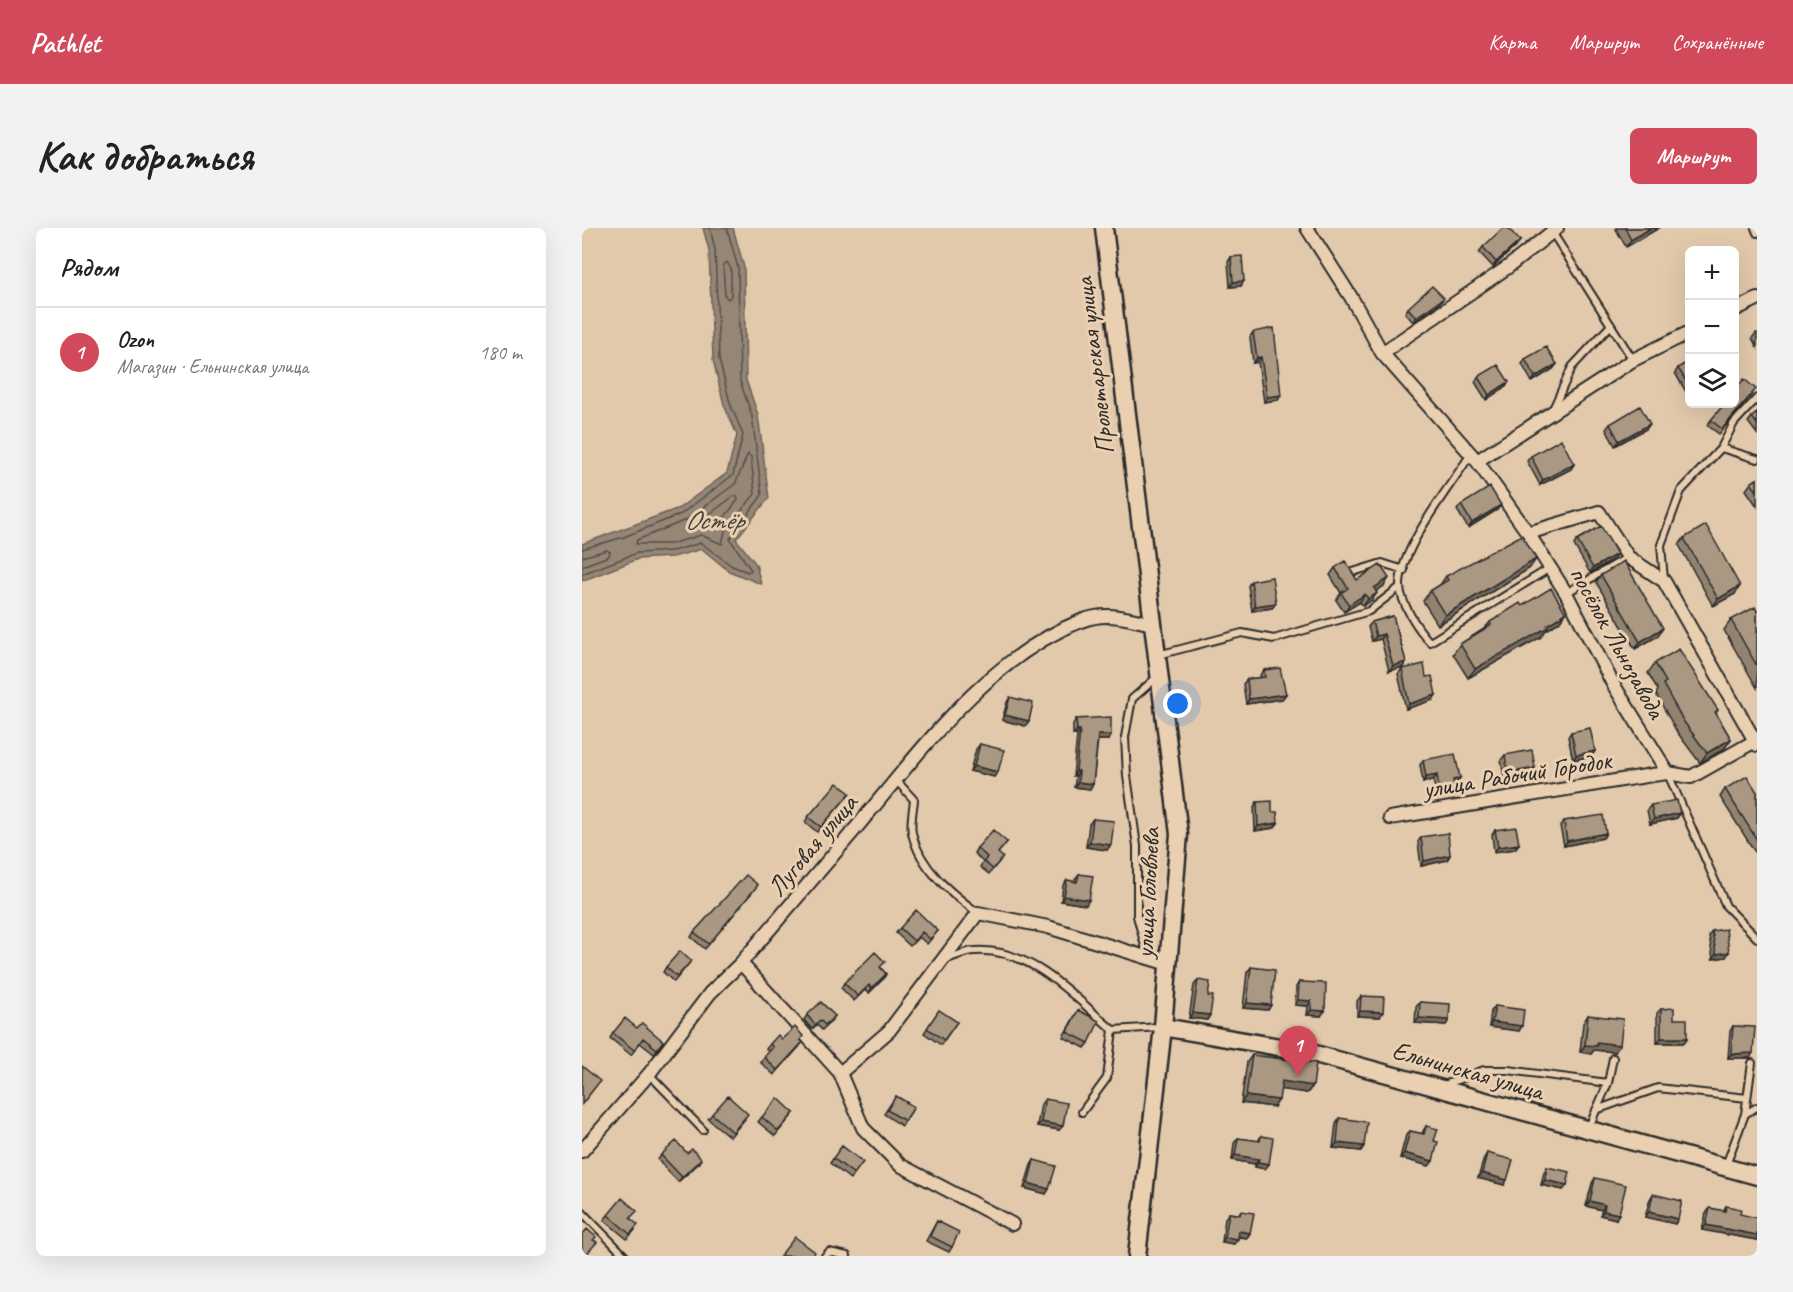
<!DOCTYPE html>
<html lang="ru">
<meta charset="utf-8">
<style>
:root{--surface:#fff;--page:#f2f2f2;--text:#222;--muted:#767676;--line:#e0e0e0;--accent:#d1495b}
body{margin:0;font-family:Caveat,sans-serif;background:var(--page);color:var(--text)}
.controls{position:absolute;right:18px;top:18px;display:grid;overflow:hidden;border-radius:9px;box-shadow:0 6px 24px #0002}
.controls button{width:54px;height:54px;display:grid;place-items:center;padding:0;border:0;border-bottom:2px solid var(--line);background:var(--surface);color:var(--text);font:30px sans-serif}
.you{position:absolute;left:596px;top:476px;width:21px;height:21px;margin:-15px;border:4px solid #fff;border-radius:50%;background:#1a73e8;box-shadow:0 0 0 9px #1a73e833}
.badge{display:grid;place-items:center;width:39px;height:39px;border-radius:50%;background:var(--accent);color:#fff;font-size:20px;font-weight:700}
.pin{position:absolute;translate:-50% -50px;filter:drop-shadow(0 2px 3px #0008)}
.pin::after{content:'';position:absolute;top:32px;width:21px;height:18px;background:inherit;clip-path:polygon(0 0,100% 0,50% 100%)}
.list{margin:0;padding:0;list-style:none}
h2{display:flex;justify-content:space-between;align-items:center;height:78px;margin:0;padding:0 24px;font-size:26px}
h2 small{font-size:20px;font-weight:400;color:var(--muted)}
.list li{display:grid;grid-template-columns:39px 1fr auto;gap:18px;align-items:center;box-sizing:border-box;height:90px;padding:0 24px;border-top:2px solid var(--line)}
.list b{display:block;font-size:22px;white-space:nowrap}
.list p{margin:0;font-size:20px;white-space:nowrap;color:var(--muted)}
.list em{font-size:20px;font-style:normal;color:var(--muted)}
.icon{flex:none;width:33px;height:33px;fill:none;stroke:currentColor;stroke-width:2;stroke-linecap:round;stroke-linejoin:round}
.map{position:relative;flex:none;width:1175px;height:1028px;overflow:hidden;border-radius:9px}
header{display:flex;align-items:center;gap:36px;box-sizing:border-box;height:84px;padding:0 30px;background:var(--accent);color:#fff}
header strong{font-size:28px}
nav{display:flex;gap:33px;margin-inline-start:auto;font-size:21px}
.intro{display:flex;align-items:center;justify-content:space-between;box-sizing:border-box;height:144px;padding:0 36px}
h1{margin:0;font-size:42px}
.button{padding:15px 27px;border-radius:9px;background:var(--accent);color:#fff;font-size:21px;font-weight:700}
main{display:flex;gap:36px;padding:0 36px}
aside{flex:1;background:var(--surface);border-radius:9px;box-shadow:0 6px 24px #0002}
.map>svg:first-child{display:block}
</style>
<header>
<strong>Pathlet</strong>
<nav><a>Карта</a><a>Маршрут</a><a>Сохранённые</a></nav>
</header>
<div class="intro"><h1>Как добраться</h1><a class="button">Маршрут</a></div>
<main>
<aside>
<h2>Рядом<small></small></h2>
<ul class="list">
<li><span class="badge">1</span><div><b>Ozon</b><p>Магазин · Ельнинская улица</p></div><em>180 m</em></li>
</ul>
</aside>
<div class="map">
<svg width="1175" height="1028" viewBox="0 0 1175 1028">
<rect width="100%" height="100%" fill="#e2c9ac"/>
<filter id="ink" filterUnits="userSpaceOnUse"><feTurbulence type="fractalNoise" baseFrequency=".0167" numOctaves="2"/><feDisplacementMap in="SourceGraphic" scale="12" xChannelSelector="R" yChannelSelector="G"/><feConvolveMatrix kernelMatrix="1 2 1 2 8 2 1 2 1" color-interpolation-filters="sRGB"/></filter>
<g filter="url(#ink)">
<path fill="#958676" stroke="#6b6258" stroke-width="1.5" d="M121 0H151L162 39 164 152 176 187 187 270 154 311 174 336 179 356 147 343 120 321 91 329 56 331 0 353V316L97 280 145 245 155 207 142 177 131 132 127 22Z"/>
<g fill="none" stroke-linecap="round" stroke-linejoin="round">
<path stroke="#554f49" stroke-width="1.5" d="M145 34 149 41V68L146 71 143 68 141 37Z
M166 226 169 229 173 266 143 303 140 316 119 307 89 316H54L55 312 104 292 153 256Z
M152 268H155L156 272 134 300 117 297 118 293Z
M0 321 42 309 99 286 151 247 161 207 148 175 137 131 133 22 128 0
M0 329 25 322 28 324 27 328 0 338
M0 346 55 325 90 323 119 315 150 338 166 344 169 342 148 311 180 267 170 188 158 153 156 40 145 0"/>
<g stroke="#2b2b2b" stroke-width="10">
<path id="service" d="M1173 0 1175 5
M970 4 1051 132
M971 181 990 139 1029 97
M1139 220 1175 231
M889 226C869 257 817 322 818 358 818 374 837 403 848 414L968 340
M771 344 800 335 822 342
M1082 352 1079 317 1099 263 1139 220 1152 195 1175 170
M984 365 1046 329
M576 427 660 405 692 411 787 383 818 359
M1086 546 1144 678 1175 710
M314 552 332 572C331 582 328 596 330 605 338 641 369 665 396 685
M566 729 555 688V618L545 548 543 509 550 471 574 450
M362 732C372 729 383 723 393 723 449 719 492 769 531 802L525 850 500 884
M531 802 578 799
M67 846 121 902
M862 857 902 842H926L1026 855
M1014 882 1076 860 1165 870
M1163 886 1170 835
M1007 899 1026 855 1031 830
M1144 937 1163 886 1175 879
M0 984 43 1028
M243 1028 247 1024 265 1028"/>
</g>
<g stroke="#2b2b2b" stroke-width="16">
<path id="minor" d="M725 0 769 69 800 125 895 233 946 305 984 365 1031 456 1086 545
M1152 82 1175 71
M800 125 926 39 975 0
M895 233 1051 132 1108 104
M946 305 1017 284 1046 329 1082 353 1173 513
M808 590 1070 547 1086 545 1109 549 1173 513 1175 517
M159 735 258 845 281 900 318 937 430 996
M258 845 307 803 396 685 466 699 586 736
M0 923 67 846 128 765 159 735C197 690 236 645 274 600 337 525 405 430 499 393 524 383 545 390 570 396"/>
</g>
<g stroke="#2b2b2b" stroke-width="21">
<path id="secondary" d="M522 0 597 606 581 799 555 1028
M581 799 726 824 1175 948"/>
</g>
<use href="#service" stroke="#ead0b1" stroke-width="6"/>
<use href="#minor" stroke="#ead0b1" stroke-width="12"/>
<use href="#secondary" stroke="#ead0b1" stroke-width="16"/>
</g>
<path fill="#928371" stroke="#2b2b2b" stroke-width="1.5" d="M1034 0H1077L1044 19 1034 1Z
M938 13 934 18 911 39 897 24 901 19Z
M649 29 659 58 648 59 646 34Z
M858 75 831 94 823 85 826 80Z
M671 104 699 167 696 172 682 174 676 134 671 135 668 109Z
M1174 105H1175V119L1170 110Z
M943 131 975 136 971 141 950 154 940 136Z
M1107 133V169L1093 145 1096 140Z
M896 149 923 159 904 172 893 154Z
M1170 166 1137 206 1125 197 1129 192Z
M1175 185V206L1166 194 1170 189Z
M1028 196 1064 201 1033 218 1024 201Z
M949 228 992 236 989 241 958 257 945 233Z
M1175 251V278L1164 262 1169 255Z
M879 277 915 282 886 300 875 282Z
M1102 310 1153 366 1131 378 1097 317Z
M995 312 1032 331 1008 345 992 317Z
M753 340 775 352 802 358 794 363 790 372 781 378 778 374 762 384 754 372 759 365 748 347Z
M948 340 856 397 841 373 848 363 858 357 864 348Z
M1019 347 1076 408 1053 421 1014 354Z
M669 353 694 375 690 380 670 383 666 358Z
M940 378 984 385 977 394 963 403 959 409 886 450 871 426 878 416 902 401 908 394Z
M1175 383V460L1142 402 1149 392Z
M811 388 824 434 821 439 807 443 799 411 790 413 786 399 790 394Z
M1073 435 1136 482 1134 485 1149 511 1142 521 1118 535 1095 504 1074 466 1076 462 1066 445Z
M820 441 844 449 851 472 824 481 816 446Z
M682 442 704 466 700 471 664 476 661 456 665 451 679 450 678 447Z
M428 469 447 493 443 498 420 492 425 474Z
M494 491 526 512H516L511 556 508 561 492 559 494 548H491L495 507H491V496Z
M989 504 1010 528 991 532 986 509Z
M398 516 416 544 412 549 388 543 394 521Z
M923 527 950 545 922 550 919 532Z
M841 532 878 550 874 555 872 556 869 562 854 565 851 552 841 554 838 537Z
M1143 561 1175 564V623L1173 624 1138 569Z
M264 570 235 604 223 594 226 589Z
M675 574 690 584 696 595 692 600 673 603 672 579Z
M1069 577 1098 585 1095 590 1068 596 1065 582Z
M511 591 525 622 504 619 507 596Z
M982 593 1024 605 1021 610 982 618 978 598Z
M913 602 933 621 912 624 910 607Z
M839 609 868 627 865 632 839 638 836 614Z
M425 614 416 625 417 634 407 646 398 639 401 634 392 625 395 620Z
M497 646 504 677 479 673 481 657 485 652 493 654V651Z
M172 662 123 721 109 709 112 704Z
M318 700 356 703 345 716 337 709 328 718 314 705Z
M1130 703 1144 729 1131 731 1127 708Z
M109 733 92 754 81 744 84 739Z
M669 739 689 777 686 782 661 780 665 744Z
M299 740 304 746 301 751 287 765 283 762 272 773 259 760 262 755Z
M616 752 626 768 628 787 625 792 607 790 612 757Z
M717 754 739 788 725 787 726 778 713 777 714 759Z
M779 768 798 789 775 788V773Z
M838 774 867 792 864 797 833 795 834 779Z
M913 778 940 798 937 803 907 799 909 783Z
M1079 781 1092 791 1105 810 1102 815H1075V785Z
M357 782 375 794 359 817 342 805Z
M496 782 507 815 503 820 481 809Z
M225 787 253 788 249 793 240 802 235 797 230 801 222 792Z
M1006 787 1033 824 1012 822 1009 826 998 824 1001 795Z
M1151 798 1168 830H1146L1148 803Z
M55 800 81 813 72 826 58 815 49 827 28 810 31 805Z
M200 811 218 812 217 819 192 847 178 834 187 824 184 821 188 816Z
M670 827 731 858 725 865 699 861 692 879 659 875 665 834Z
M314 868 332 879 320 898 302 886Z
M463 871 477 902 455 898 459 876Z
M212 885 193 908 176 894 180 889Z
M130 886 163 891 148 909 126 891Z
M757 890 782 918 779 923 751 920 754 895Z
M844 898 852 913 851 933 847 938 818 930 824 907 828 903 840 906 841 903Z
M679 908 687 936 683 941 673 939V936L650 932 652 915 656 910 676 913Z
M260 918 281 934 268 951 248 935Z
M905 925 922 957 896 950 902 930Z
M79 927 116 936 96 954 76 932Z
M452 932 467 961 464 966 442 960 449 937Z
M965 939 985 957 981 962 959 957 962 944Z
M1013 950 1034 991 1018 987 1020 982 1004 978 1010 955Z
M1071 966 1096 991 1093 996 1063 989 1068 971Z
M1144 978 1158 986 1175 1012 1120 1002 1124 985 1128 980 1141 983Z
M659 983 668 1005 665 1010 656 1009 652 1016 640 1014 643 990 647 985 657 986Z
M26 987 49 991 53 1002 45 1011 22 992Z
M355 993 370 1019 367 1024 344 1013Z"/>
<path fill="#776a5c" stroke="#2b2b2b" stroke-width="1.5" d="M1069 0H1077L1044 19 1049 12Z
M938 13 934 18 911 39 914 34Z
M662 53 659 58 648 59 651 54Z
M862 70 858 75 831 94 834 89Z
M679 129 676 134 671 135 675 130Z
M975 136 971 141 950 154 953 149Z
M927 154 923 159 904 172 907 167Z
M699 167 696 172 682 174 685 169Z
M1068 196 1064 201 1033 218 1037 213Z
M992 236 989 241 958 257 961 252Z
M919 277 915 282 886 300 890 295Z
M1035 326 1032 331 1008 345 1011 340Z
M954 331 948 340 856 397 863 387Z
M807 350 802 358 787 368 792 360Z
M1158 358 1153 366 1131 378 1136 371Z
M795 365 790 372 781 378 786 371Z
M783 366 778 374 762 384 767 377Z
M694 375 690 380 670 383 673 378Z
M984 385 977 394 963 403 959 409 886 450 893 441Z
M1081 400 1076 408 1053 421 1058 414Z
M802 406 799 411 790 413 794 408Z
M824 434 821 439 807 443 811 438Z
M704 466 700 471 664 476 667 471Z
M854 467 851 472 824 481 827 476Z
M423 487 447 493 443 498 420 492Z
M495 502H498L495 507H491Z
M516 507H529L526 512H513Z
M1149 511 1142 521 1118 535 1125 525Z
M1013 523 1010 528 991 532 994 527Z
M392 538 416 544 412 549 388 543Z
M953 540 950 545 922 550 926 545Z
M494 543H497L494 548H491Z
M855 547 851 552 841 554 844 549Z
M878 550 874 555 868 557 871 552Z
M496 554 511 556 508 561 492 559Z
M872 557 869 562 854 565 857 560Z
M1098 585 1095 590 1068 596 1072 591Z
M696 595 692 600 673 603 676 598Z
M1024 605 1021 610 982 618 985 613Z
M508 614 529 617 525 622 504 619Z
M937 616 933 621 912 624 916 619Z
M868 627 865 632 839 638 842 633Z
M482 668 507 672 504 677 479 673Z
M1147 724 1144 729 1131 731 1134 726Z
M304 746 301 751 287 765 290 760Z
M716 772 729 773 726 778 713 777Z
M665 775 689 777 686 782 661 780Z
M729 782 743 783 739 788 725 787Z
M778 783 801 784 798 789 775 788Z
M611 785 628 787 625 792 607 790Z
M837 790 867 792 864 797 833 795Z
M910 794 940 798 937 803 907 799Z
M1079 810H1105L1102 815H1075Z
M221 814 217 819 192 847 195 842Z
M1015 814 1038 817 1033 824 1012 822 1009 826 998 824 1003 817Z
M1171 825 1168 830H1146L1149 826Z
M700 853 731 858 725 865 694 861Z
M664 868 697 872 692 879 659 875Z
M459 894 481 898 477 902 455 898Z
M755 915 782 918 779 923 751 920Z
M822 925 851 933 847 938 818 930Z
M653 927 677 931 673 936 650 932Z
M119 931 116 936 96 954 100 949Z
M676 934 687 936 683 941 673 939Z
M900 945 925 952 922 957 896 950Z
M963 952 985 957 981 962 959 957Z
M446 955 467 961 464 966 442 960Z
M1008 973 1023 977 1020 982 1004 978Z
M1022 983 1037 986 1034 991 1018 987Z
M1067 984 1096 991 1093 996 1063 989Z
M1124 997 1175 1007V1012L1120 1002Z
M657 1003 668 1005 665 1010 654 1008Z
M643 1009 656 1011 652 1016 640 1014Z"/>
<path fill="#aa9883" stroke="#2b2b2b" stroke-width="1.5" d="M921 0H926L938 13 914 34 901 19Z
M1043 0H1069L1049 12Z
M660 28 662 53 651 54 649 29Z
M850 58 862 70 834 89 826 80Z
M692 100 699 167 685 169 679 129 675 130 671 104Z
M964 119 975 136 953 149 943 131Z
M1107 133V158L1096 140Z
M916 137 927 154 907 167 896 149Z
M1162 151 1174 161 1140 201 1129 192 1142 176H1152V163Z
M1058 178 1068 196 1037 213 1028 196Z
M1175 185V196L1170 189Z
M979 211 992 236 961 252 949 228Z
M1175 251V263L1169 255Z
M908 259 919 277 890 295 879 277Z
M1124 297 1158 358 1136 371 1102 310Z
M1019 298 1035 326 1011 340 995 312Z
M940 307 954 331 863 387 848 363 866 352 864 348Z
M763 333 775 352 798 337 807 350 792 360 795 365 786 371 783 366 767 377 759 365 766 360 753 340Z
M1042 333 1081 400 1058 414 1019 347Z
M690 349 694 375 673 378 669 353Z
M969 360 984 385 965 397 966 399 893 441 878 416 909 397 908 394 919 387 938 375 940 378Z
M1173 379 1175 383V438L1149 392Z
M811 388 824 434 811 438 802 406 794 408 790 394Z
M1097 421 1136 482 1133 484 1149 511 1125 525 1102 494 1081 456 1084 454 1073 435Z
M842 436 844 449 850 448 854 467 827 476 820 441Z
M698 440 704 466 667 471 665 451 683 449 682 442Z
M428 469 451 475 447 493 423 487Z
M529 489V507H516L511 556 496 554 497 543H494L498 502H495L494 491Z
M1008 500 1013 523 994 527 989 504Z
M398 516 422 522 416 544 392 538Z
M950 522 953 540 926 545 923 527Z
M873 526 878 550 871 552 872 557 857 560 855 547 844 549 841 532Z
M1165 548 1175 564V612L1143 561Z
M255 555 268 565 239 599 226 589Z
M1095 572 1098 585 1072 591 1069 577Z
M690 573V584H695L696 595 676 598 675 574Z
M1021 587 1024 605 985 613 982 593Z
M511 591 532 593 529 617 508 614Z
M934 599 937 616 916 619 913 602Z
M411 602 425 614 416 625 421 629 411 641 402 634 405 629 395 620Z
M866 605 868 627 842 633 839 609Z
M497 646 511 648 507 672 482 668 485 652 495 654Z
M164 647 176 657 127 716 112 704Z
M334 682 356 703 348 711 340 704 332 713 318 700Z
M1144 701 1147 724 1134 726 1130 703Z
M98 723 109 733 95 749 84 739Z
M293 724 303 734 298 739 304 746 290 760 287 757 276 768 262 755Z
M669 739 693 742 689 777 665 775Z
M616 752 628 754 626 768H631L628 787 611 785Z
M717 754 744 755 743 783 729 782V773L716 772Z
M779 768 802 769 801 784 778 783Z
M239 774 253 788 243 797 238 792 233 797 225 787Z
M838 774 868 776 867 792 837 790Z
M913 778 942 782 940 798 910 794Z
M1092 780V791H1105V810H1079V781Z
M357 782 375 794 362 812 345 800Z
M496 782 517 793 507 815 485 804Z
M1006 787 1041 791 1038 817 1015 814V818L1003 817Z
M43 790 55 800 60 795 81 813 75 821 61 810 52 822 31 805Z
M1151 798 1173 799 1171 825 1149 826Z
M213 799 221 808 218 812 221 814 195 842 182 829 191 819 188 816 196 807 200 811Z
M670 827 734 835 731 858 700 853 697 872 664 868Z
M0 838 18 853 0 876Z
M146 868 166 886 151 904 130 886Z
M314 868 332 879 323 893 305 882Z
M196 870 212 885 196 903 180 889Z
M463 871 485 875 481 898 459 894Z
M757 890 785 894 782 918 755 915Z
M844 898 856 901 852 913 856 914 851 933 822 925 828 903 842 906Z
M679 908 691 910 687 936 676 934 677 931 653 927 656 910 678 913Z
M94 913 105 925 110 921 119 931 100 949 79 927Z
M260 918 281 934 272 946 251 930Z
M905 925 931 932 925 952 900 945Z
M452 932 474 938 467 961 446 955Z
M965 939 988 944 985 957 963 952Z
M1013 950 1044 957 1037 986 1022 983 1023 977 1008 973Z
M1071 966 1100 973 1096 991 1067 984Z
M40 970 55 983 48 990 56 997 48 1006 26 987Z
M1144 978 1159 981 1158 986 1175 990V1007L1124 997 1128 980 1143 983Z
M659 983 672 985 668 1005 657 1003 656 1011 643 1009 647 985 658 987Z
M355 993 377 1004 370 1019 348 1008Z
M5 1001 14 1009 11 1012 15 1014 3 1028H0V1007Z
M213 1009 233 1024 231 1028H198Z"/>
</g>
<g text-anchor="middle" stroke-width="6" stroke-linejoin="round" paint-order="stroke">
<g font-size="26" fill="#2b2b2b" stroke="#ead0b1">
<text transform="translate(512 138) rotate(-97)" y="9">Пролетарская улица</text>
<text transform="translate(1036 414) rotate(61)" y="9">посёлок Льнозавода</text>
<text transform="translate(935 546) rotate(-9)" y="9">улица Рабочий Городок</text>
<text transform="translate(230 617) rotate(-50)" y="9">Луговая улица</text>
<text transform="translate(565 665) rotate(-87)" y="9">улица Головлева</text>
<text transform="translate(886 842) rotate(16)" y="9">Ельнинская улица</text>
</g>
<g font-size="27" font-style="italic" fill="#46423e" stroke="#ead0b1">
<text x="132" y="301">Остёр</text>
</g>
</g>
</svg>
<div class="controls">
<button>+</button>
<button>−</button>
<button><svg class="icon" aria-label="layers" viewBox="0 0 24 24"><path d="M12 4l9 5-9 5-9-5zM3 14l9 5 9-5"/></svg></button>
</div>
<div class="you"></div>
<div class="pin badge" style="left:716px;top:848px">1</div>
</div>
</main>
